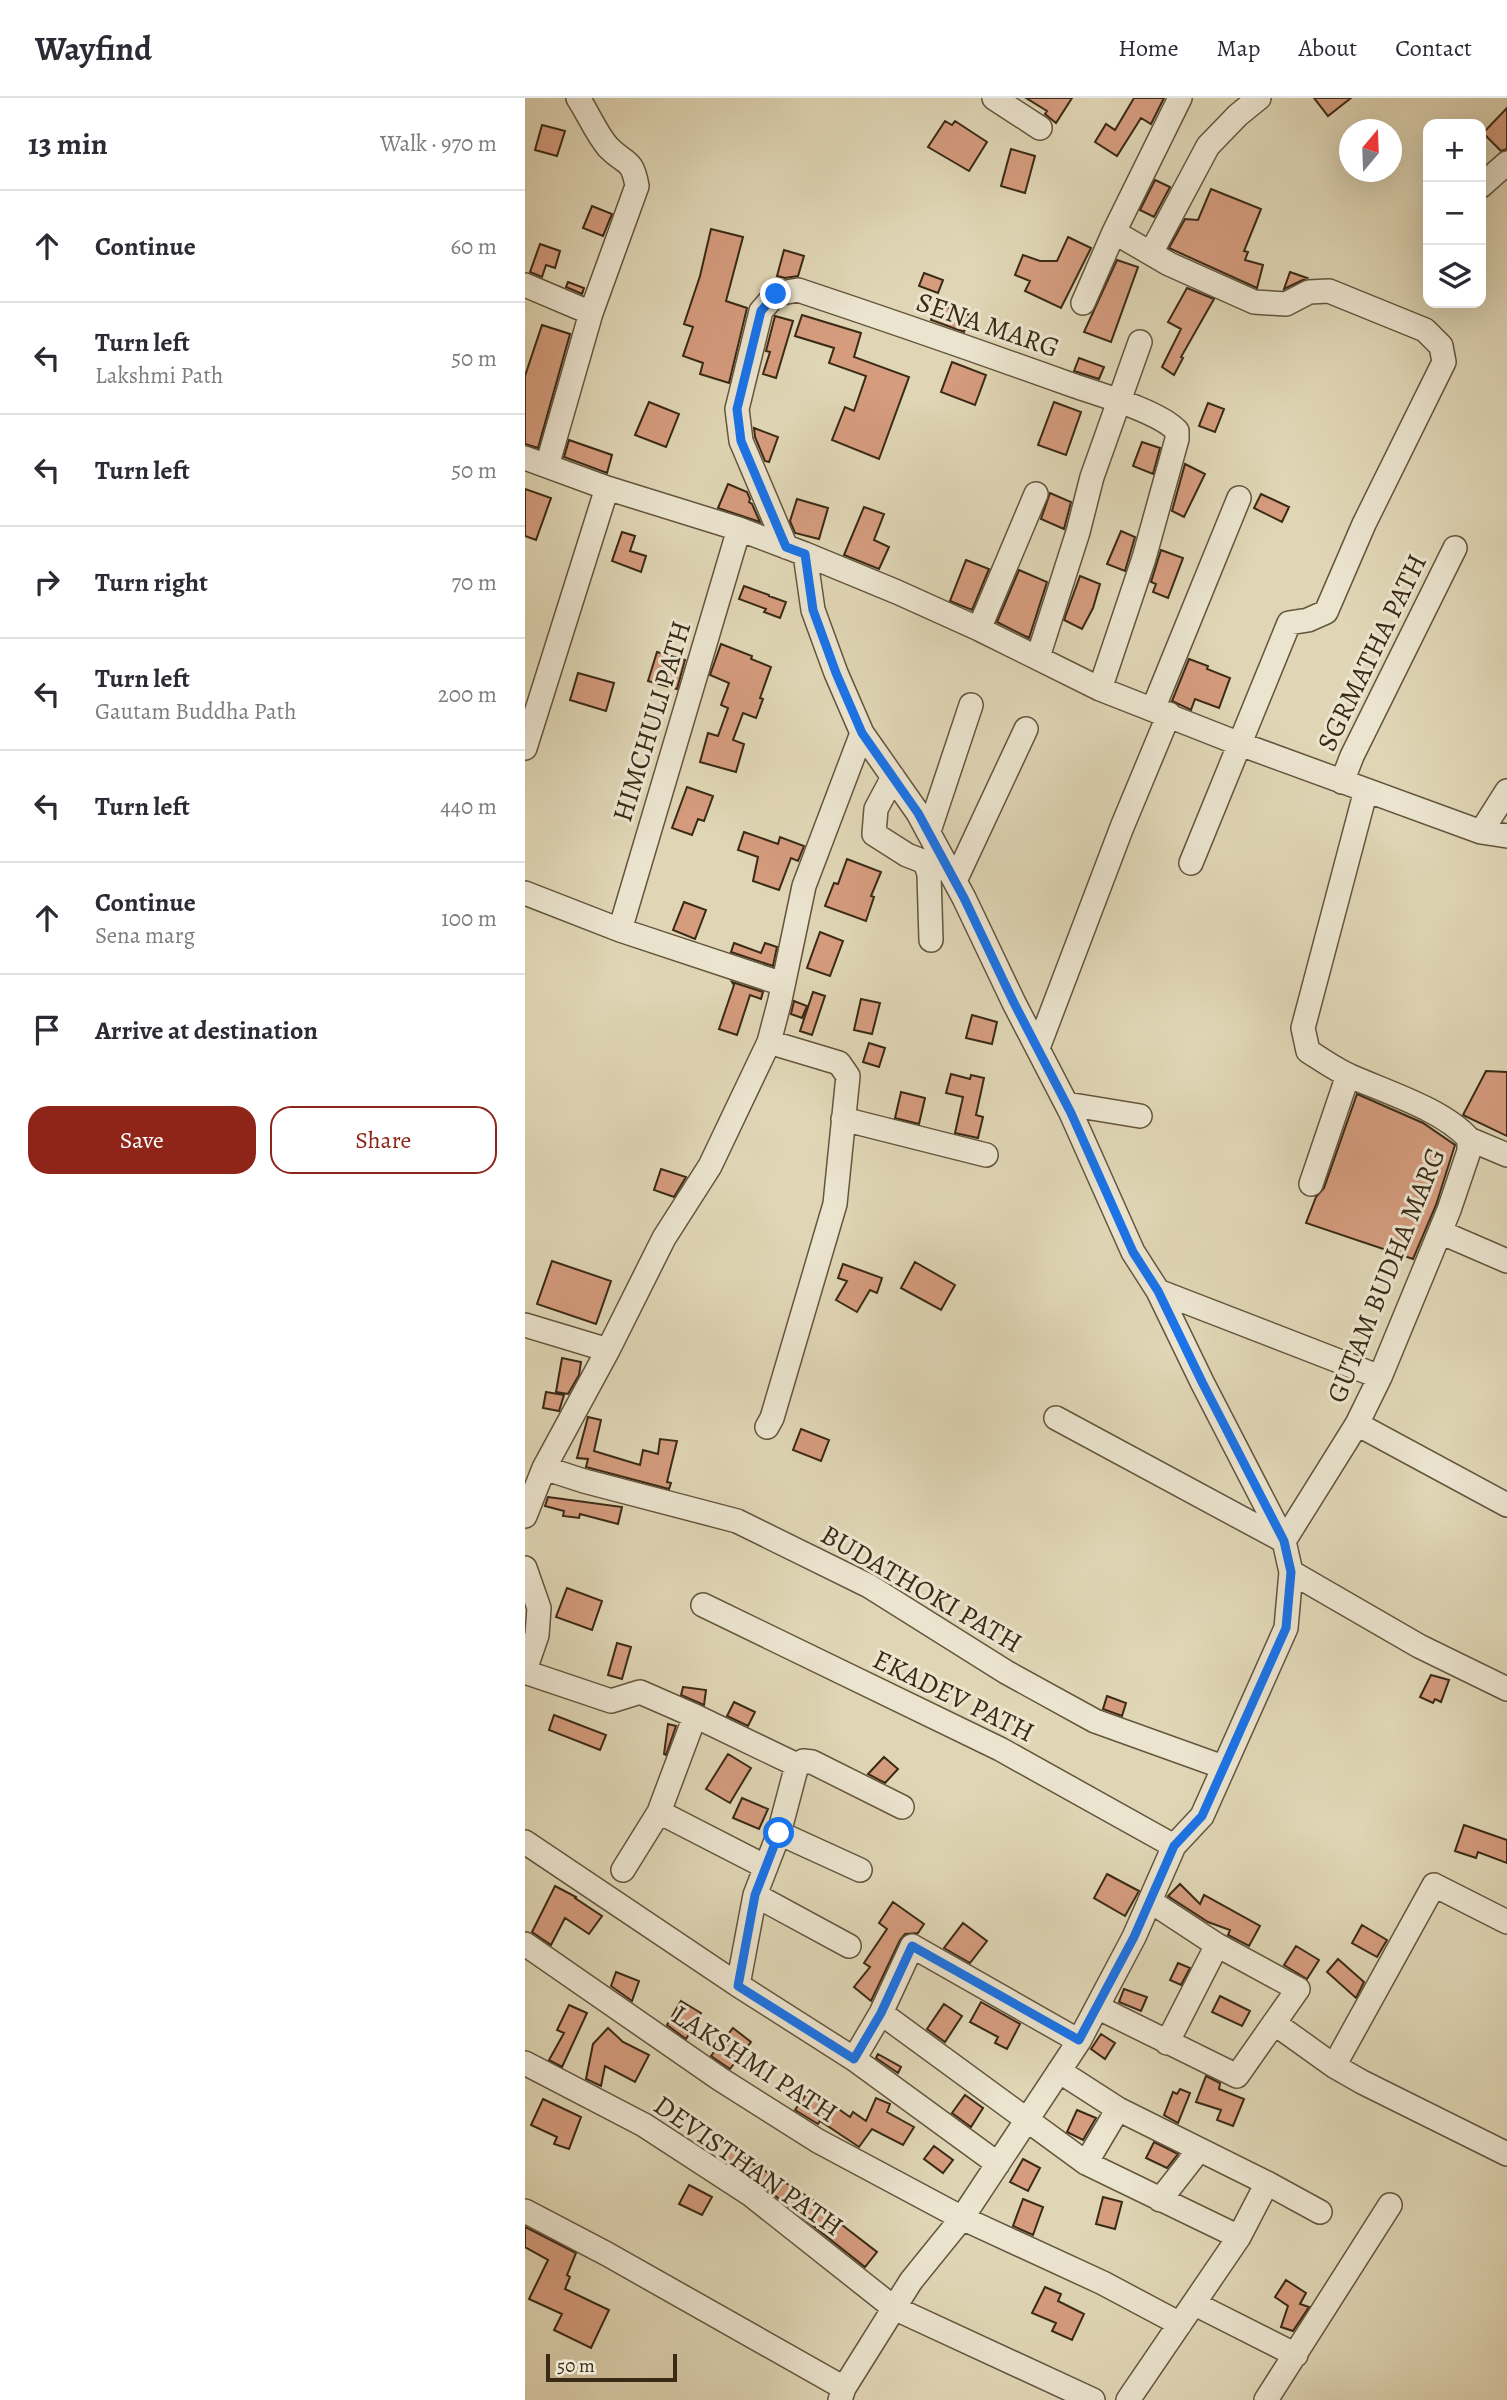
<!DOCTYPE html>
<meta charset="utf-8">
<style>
:root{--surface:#fff;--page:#f7f7f7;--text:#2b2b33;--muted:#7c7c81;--line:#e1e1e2;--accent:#8f2418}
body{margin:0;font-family:Alegreya,serif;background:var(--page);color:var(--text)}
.controls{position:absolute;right:21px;top:21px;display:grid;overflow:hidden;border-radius:14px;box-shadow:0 7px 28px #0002}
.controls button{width:63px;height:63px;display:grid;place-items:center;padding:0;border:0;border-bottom:2px solid var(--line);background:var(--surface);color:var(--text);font:35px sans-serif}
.compass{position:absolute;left:814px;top:21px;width:63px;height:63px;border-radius:50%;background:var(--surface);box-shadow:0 7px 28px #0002;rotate:19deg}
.scale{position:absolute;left:21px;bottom:18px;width:131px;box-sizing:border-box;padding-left:7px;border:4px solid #3a2a15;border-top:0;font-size:19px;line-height:24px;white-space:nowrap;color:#3a2a15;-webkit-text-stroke:5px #ebe4cf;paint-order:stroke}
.stop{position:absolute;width:21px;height:21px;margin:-16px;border:5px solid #1a73e8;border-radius:50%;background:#fff}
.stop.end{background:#1a73e8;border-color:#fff;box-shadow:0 2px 7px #0008}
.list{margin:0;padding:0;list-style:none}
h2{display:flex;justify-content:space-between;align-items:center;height:91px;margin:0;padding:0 28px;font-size:30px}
h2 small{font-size:23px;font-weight:400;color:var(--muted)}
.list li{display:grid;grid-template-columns:46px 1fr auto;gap:21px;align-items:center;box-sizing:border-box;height:112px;padding:0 28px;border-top:2px solid var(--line)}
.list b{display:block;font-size:26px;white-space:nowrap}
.list p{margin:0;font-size:23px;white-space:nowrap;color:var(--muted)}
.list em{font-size:23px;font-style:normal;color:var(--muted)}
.actions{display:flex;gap:14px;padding:21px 28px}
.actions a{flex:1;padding:16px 0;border:2px solid var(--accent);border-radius:21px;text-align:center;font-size:24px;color:var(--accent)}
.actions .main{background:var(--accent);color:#fff}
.icon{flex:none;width:38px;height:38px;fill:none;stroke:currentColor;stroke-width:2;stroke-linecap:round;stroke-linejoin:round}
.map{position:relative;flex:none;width:982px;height:2302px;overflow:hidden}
header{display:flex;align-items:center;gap:42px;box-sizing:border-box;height:98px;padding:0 35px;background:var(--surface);border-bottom:2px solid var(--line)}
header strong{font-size:33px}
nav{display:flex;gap:38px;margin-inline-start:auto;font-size:24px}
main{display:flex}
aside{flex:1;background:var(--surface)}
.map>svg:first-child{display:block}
</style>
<header>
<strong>Wayfind</strong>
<nav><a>Home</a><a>Map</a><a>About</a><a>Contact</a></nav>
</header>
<main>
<aside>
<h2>13 min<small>Walk · 970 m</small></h2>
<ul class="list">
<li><svg class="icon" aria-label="ahead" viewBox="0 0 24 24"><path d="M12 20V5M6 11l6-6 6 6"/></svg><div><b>Continue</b></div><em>60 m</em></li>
<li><svg class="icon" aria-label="left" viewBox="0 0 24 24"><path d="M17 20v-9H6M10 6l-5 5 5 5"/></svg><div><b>Turn left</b><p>Lakshmi Path</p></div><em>50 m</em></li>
<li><svg class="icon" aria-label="left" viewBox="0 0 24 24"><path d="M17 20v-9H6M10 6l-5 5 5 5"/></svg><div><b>Turn left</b></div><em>50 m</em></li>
<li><svg class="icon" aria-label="right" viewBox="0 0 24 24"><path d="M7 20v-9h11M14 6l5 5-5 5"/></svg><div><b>Turn right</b></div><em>70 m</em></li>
<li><svg class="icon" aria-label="left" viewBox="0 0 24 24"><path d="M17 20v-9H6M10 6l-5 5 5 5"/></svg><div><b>Turn left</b><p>Gautam Buddha Path</p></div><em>200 m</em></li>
<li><svg class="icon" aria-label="left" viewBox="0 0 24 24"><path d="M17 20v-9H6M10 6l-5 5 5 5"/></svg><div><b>Turn left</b></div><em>440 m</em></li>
<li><svg class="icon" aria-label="ahead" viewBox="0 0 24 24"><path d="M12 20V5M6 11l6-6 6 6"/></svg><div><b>Continue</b><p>Sena marg</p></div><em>100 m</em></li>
<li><svg class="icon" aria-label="arrive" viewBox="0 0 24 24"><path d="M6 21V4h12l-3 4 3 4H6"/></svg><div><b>Arrive at destination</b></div></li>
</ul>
<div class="actions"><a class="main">Save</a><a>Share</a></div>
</aside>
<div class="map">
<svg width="982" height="2302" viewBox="0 0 982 2302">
<rect width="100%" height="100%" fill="#e0d6b5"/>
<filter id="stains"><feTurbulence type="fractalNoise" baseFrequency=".00286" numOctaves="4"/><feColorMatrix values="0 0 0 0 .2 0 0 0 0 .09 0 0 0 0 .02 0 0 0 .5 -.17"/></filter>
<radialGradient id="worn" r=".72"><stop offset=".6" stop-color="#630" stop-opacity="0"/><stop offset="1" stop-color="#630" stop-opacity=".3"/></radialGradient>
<path fill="#d59c7e" stroke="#3a2a15" stroke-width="2" d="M501 0H547L531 25 520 16 522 13Z
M609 0H639L626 26 616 20 592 58 570 44 581 26 590 32Z
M789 0H826L803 18Z
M982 10V51L976 53 958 35Z
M420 23 427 27 430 23 462 44 444 73 403 49Z
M17 27 40 33 32 58 10 52Z
M486 51 510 58 500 95 476 88Z
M630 82 645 89 629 119 615 112Z
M686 91 736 111 719 153 723 154 720 162 738 167 732 190 644 150 660 121 673 122Z
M67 108 87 116 78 138 58 130Z
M186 131 218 139 201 203 222 210 204 285 175 276 178 265 158 258 168 229 159 226 175 178Z
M543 139 566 150 536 210 500 193 505 183 490 177 498 157 515 163H532Z
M15 146 35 153 30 170 21 167 17 179 5 174Z
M259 152 279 158 273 178 260 180 252 178Z
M592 162 613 169 586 244 559 234Z
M765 174 782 180 759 191Z
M399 175 418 182 413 195 394 188Z
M43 184 59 190 57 196 41 189Z
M662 190 689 201 656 259 658 260 649 277 637 269 656 231 643 224Z
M411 206 445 217 439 234 406 222Z
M277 217 336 235 329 259 384 279 354 361 307 342 320 309 329 313 341 278 304 265 309 250 270 238Z
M250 218 268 223 251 280 238 276 245 254 241 253Z
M17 227 45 236 13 350 0 346V278Z
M554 260 579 269 574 281 549 273Z
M427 264 461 277 450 307 416 294Z
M124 304 154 316 141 349 110 337Z
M529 304 556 314 541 357 513 347Z
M683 305 699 311 690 334 674 328Z
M229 330 253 339 244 364 240 363 230 339Z
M44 342 87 357 82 375 39 359Z
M617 344 635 350 628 376 608 368Z
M660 366 680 376 659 419 647 413Z
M203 386 222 394 225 401 224 404 227 406 235 424 193 410Z
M0 391 26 400 11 442 0 438Z
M525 395 546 404 539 431 516 421Z
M736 396 764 409 757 424 729 410Z
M272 401 303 410 294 441 270 435 265 423Z
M339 409 359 416 349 442 364 449 354 471 319 457Z
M596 433 610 439 600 473 582 466Z
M97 434 110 438 105 453 121 458 116 474 87 463Z
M636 452 658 460 643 500 628 494 631 486 626 484Z
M441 462 464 471 447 512 425 503Z
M494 472 522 484 504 540 472 524Z
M555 478 575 486 568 510 557 531 539 522Z
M219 488 244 497V499V498L261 504 255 520 239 514 241 511 214 501Z
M196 546 227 558 226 561 246 569 235 600 238 601 231 620 218 615 208 642 219 646 211 674 175 664 183 635 193 638 203 610 196 607 204 585 185 577Z
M132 554 160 562 152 591 123 583Z
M664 561 683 568 682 571 705 580 694 610 670 601 666 612 647 603Z
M53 575 89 585 81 613 45 602Z
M162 689 188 698 179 723 173 721 167 737 147 730Z
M219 734 253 746 255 739 279 748 273 763 266 760 254 792 228 783 233 759 213 752Z
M322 761 356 774 346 798 349 799 341 823 300 808 309 785 313 786Z
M159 804 181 812 170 841 148 832Z
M295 834 318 843 305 878 282 870Z
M209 845 236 855 240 845 252 849 248 868 206 854Z
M207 884 238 894 236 901 225 897 212 937 194 931 209 887Z
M288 894 300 898 287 937 275 933Z
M336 901 355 905 347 936 329 932Z
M269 903 282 908 277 920 266 916Z
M447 917 472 924 467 946 441 940Z
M344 945 360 950 354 969 338 964Z
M961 973 982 974V1038L938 1017Z
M426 976 445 981 446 977 459 980 451 1017 458 1019 453 1040 430 1035 438 999 421 995Z
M376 994 400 1000 394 1026 370 1020Z
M832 996 898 1025 930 1047 911 1107 888 1161 781 1125 791 1099 799 1090Z
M136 1071 161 1079 149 1099 129 1092Z
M27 1163 86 1183 71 1226 12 1206Z
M390 1164 430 1187 416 1212 376 1190Z
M318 1166 357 1180 352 1195 345 1192 332 1214 311 1202 322 1183 313 1180Z
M37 1260 56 1264 54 1277 43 1296 31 1294Z
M21 1294 39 1297 34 1313 18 1310Z
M63 1319 76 1322 69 1353 115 1367 118 1352 133 1356 135 1341 152 1343 142 1384 146 1385 144 1391 61 1369 63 1361 52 1360Z
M276 1331 304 1342 296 1363 268 1352Z
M23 1399 97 1409 93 1426 55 1416 54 1420 38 1418 39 1413 20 1408Z
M42 1490 77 1503 67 1532 31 1519Z
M92 1545 106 1549 97 1581 83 1577Z
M906 1577 924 1582 916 1604 910 1601 908 1605 895 1599Z
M158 1589 181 1592 179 1607 156 1597Z
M582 1598 601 1605 597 1618 578 1611Z
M209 1604 230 1614 223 1628 202 1618Z
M29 1617 81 1637 75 1652 24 1632Z
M143 1626 151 1628 141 1657 139 1656Z
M203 1656 226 1670 205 1705 181 1691Z
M359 1659 373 1671 360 1685 343 1676Z
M217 1700 243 1711 234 1731 208 1720Z
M939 1727 982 1742V1765L953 1754 951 1760 930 1753Z
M582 1776 614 1793 600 1818 569 1800Z
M655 1786 675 1806 679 1797 735 1828 724 1848 703 1837 705 1832 683 1824 643 1798Z
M30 1788 51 1799 50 1800 77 1818 64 1836 40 1820 26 1847 7 1834Z
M368 1804 399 1826 393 1835 380 1836 375 1842 346 1903 329 1889 345 1869 339 1865 362 1831 354 1825Z
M438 1825 462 1843 445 1865 419 1850Z
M837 1827 862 1842 852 1859 827 1845Z
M771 1848 794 1862 782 1881 759 1867Z
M813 1861 839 1884 831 1900 802 1874Z
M653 1865 665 1870 656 1887 645 1882Z
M91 1874 114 1883 107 1903 86 1888Z
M599 1891 622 1899 616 1913 594 1904Z
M695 1898 725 1913 717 1928 687 1914Z
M156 1903 176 1915 161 1941 142 1927Z
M456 1904 495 1926 482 1951 470 1945 473 1939 445 1924Z
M419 1906 437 1918 420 1944 402 1931Z
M44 1907 62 1915 37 1969 24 1962 39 1935 32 1932Z
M83 1930 98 1944 124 1957 110 1984 80 1968 76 1988 61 1981 68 1946Z
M208 1930 226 1944 205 1971 186 1958Z
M576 1936 590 1945 580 1961 566 1951Z
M353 1956 376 1969 373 1975 351 1960Z
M681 1978 695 1985 694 1991 719 2001 708 2028 692 2022 696 2012 671 2004Z
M285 1991 325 2019 328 2014 341 2023 351 2000 365 2006 362 2014 389 2029 378 2047 347 2031 334 2049 295 2023 293 2026 270 2012Z
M655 1991 665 1995 653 2025 639 2017 648 1994 652 1996Z
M440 1997 458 2010 446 2029 427 2015Z
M18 2001 56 2019 44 2051 29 2046 32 2039 6 2027Z
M552 2012 571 2020 558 2042 542 2034Z
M629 2044 653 2056 642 2070 621 2060Z
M208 2048 222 2058 220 2061 264 2087 301 2110 299 2113 352 2154 340 2169 234 2085 198 2062Z
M409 2048 428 2062 418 2075 399 2061Z
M498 2061 515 2070 503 2093 485 2084Z
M164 2087 187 2099 177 2117 154 2106Z
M578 2099 597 2104 590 2131 571 2126Z
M498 2101 518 2109 508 2137 488 2128Z
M0 2129 51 2155 42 2177 45 2179 40 2191 84 2212 66 2250 29 2232 37 2216 4 2201 23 2162 0 2149Z
M761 2182 781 2195 775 2206 784 2209 768 2233 756 2229 763 2208 750 2199Z
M520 2189 536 2196 533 2203 559 2216 547 2242 527 2233 531 2225 507 2215Z"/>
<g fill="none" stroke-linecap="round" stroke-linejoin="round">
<g stroke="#64553d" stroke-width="26">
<path id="minor" d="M469 0 515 30
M956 88 982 65
M589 134 644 166 729 204 761 206 784 194 804 193 900 232 916 248 919 264 839 426 801 514 783 522 764 525 666 765
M626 155 683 48 713 17 734 0
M0 187 66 215
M558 205 589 134 655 0
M0 360 82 390 214 431 280 456 372 494 454 531 575 591 715 646 956 734 982 738
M22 368 66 215 112 88C107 59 100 67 83 49 71 35 63 15 53 0
M261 449 216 343 212 311 236 213 251 196 273 192C366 223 458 255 550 288 576 297 635 314 652 333V341L619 460 575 591
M454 531 511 396
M513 559 553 434 567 379 615 244
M628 611 714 400
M337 635 393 715 439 800 489 905 546 1015 608 1154 633 1193 677 1284 759 1443
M0 650 82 390
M368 679 351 711 349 736 382 757 400 764 404 776 406 842
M817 684 827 658 930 450
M404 733 446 607
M956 734 982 693
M430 783 501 631
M0 795 95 832 258 886
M95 832 214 431
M513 950 597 729 644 616
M542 1006 615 1018
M318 1021 461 1057
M944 1041 982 1057
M786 1086 823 977
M915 1134 982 1163
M633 1193 855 1279
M0 1227 83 1252
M531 1320 759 1443
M832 1326 982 1407
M242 1329 247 1320 310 1106 323 978 314 965 244 944
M19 1370 59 1383 212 1423 344 1488 481 1574 570 1623 698 1669
M0 1418 19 1370 83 1252 139 1140 185 1068 244 944 255 902 279 788 337 635 311 575 288 512 280 456
M0 1470 14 1510 12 1537 0 1572
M766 1474 894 1548 982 1591
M178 1507 475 1651 649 1748
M0 1574 86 1603 115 1594 170 1618 134 1714 98 1772
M170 1618 272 1667 278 1663 287 1664 377 1709
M134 1714 241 1769
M254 1735 335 1772
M0 1744 213 1887 329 1961 473 2066
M230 1797 324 1848
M0 1846 195 1981 293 2043 437 2120 578 2185 655 2226
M213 1887 230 1797 254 1735 272 1667
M572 1909 712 1978 773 1891 692 1847 625 1803
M356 1915 561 2065 714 2139
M749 1925 809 1968 837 1984 982 2056
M642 1945 692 1847
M329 1961 356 1915 387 1848 554 1943
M0 1965 119 2027 225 2096 369 2210 568 2302
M809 1968 909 1787 982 1824
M534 1973 593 2011 742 2085 795 2114
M561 2065 593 2011
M635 2102 674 2052
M0 2113 82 2156 319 2290
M670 2206 771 2257
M315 2302 319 2290 386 2183 437 2120 554 1943 609 1839 649 1748 677 1718 761 1530 766 1474 759 1443 832 1326 855 1279 924 1112 944 1053V1041C919 1012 861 994 825 978 811 972 797 962 783 953L778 930 841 692
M603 2302 714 2139 742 2085
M741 2302 865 2107"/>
</g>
<use href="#minor" stroke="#ebe4cf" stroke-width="23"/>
</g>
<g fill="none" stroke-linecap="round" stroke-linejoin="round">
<path stroke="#1a73e8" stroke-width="9" d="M251 196 236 213 212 311 216 343 261 449 280 456 288 512 311 575 337 635 393 715 439 800 489 905 546 1015 608 1154 633 1193 677 1284 759 1443 766 1474 761 1530 677 1718 649 1748 609 1839 554 1942 387 1848 356 1915 329 1961 213 1888 230 1797 254 1735"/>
</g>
<g text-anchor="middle" stroke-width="6" stroke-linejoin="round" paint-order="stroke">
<g font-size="28" fill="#3a2a15" stroke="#ebe4cf">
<text transform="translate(463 226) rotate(19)" y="10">SENA MARG</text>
<text transform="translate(846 554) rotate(-64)" y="10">SGRMATHA PATH</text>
<text transform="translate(126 623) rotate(-73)" y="10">HIMCHULI PATH</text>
<text transform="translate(860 1177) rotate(-68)" y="10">GUTAM BUDHA MARG</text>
<text transform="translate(397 1490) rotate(30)" y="10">BUDATHOKI PATH</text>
<text transform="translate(429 1597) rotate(26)" y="10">EKADEV PATH</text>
<text transform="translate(230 1965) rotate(33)" y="10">LAKSHMI PATH</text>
<text transform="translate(224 2067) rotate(35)" y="10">DEVISTHAN PATH</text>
</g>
</g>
<rect width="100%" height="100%" filter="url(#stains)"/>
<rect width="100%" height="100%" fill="url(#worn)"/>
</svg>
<div class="controls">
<button>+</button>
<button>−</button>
<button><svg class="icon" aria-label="layers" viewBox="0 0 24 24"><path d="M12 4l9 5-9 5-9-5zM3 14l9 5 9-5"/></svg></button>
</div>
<svg class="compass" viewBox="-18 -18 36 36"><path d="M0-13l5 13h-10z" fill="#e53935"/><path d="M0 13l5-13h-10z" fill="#7c7c81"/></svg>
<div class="scale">50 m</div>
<div class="stop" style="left:254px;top:1735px"></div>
<div class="stop end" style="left:251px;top:196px"></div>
</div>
</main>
